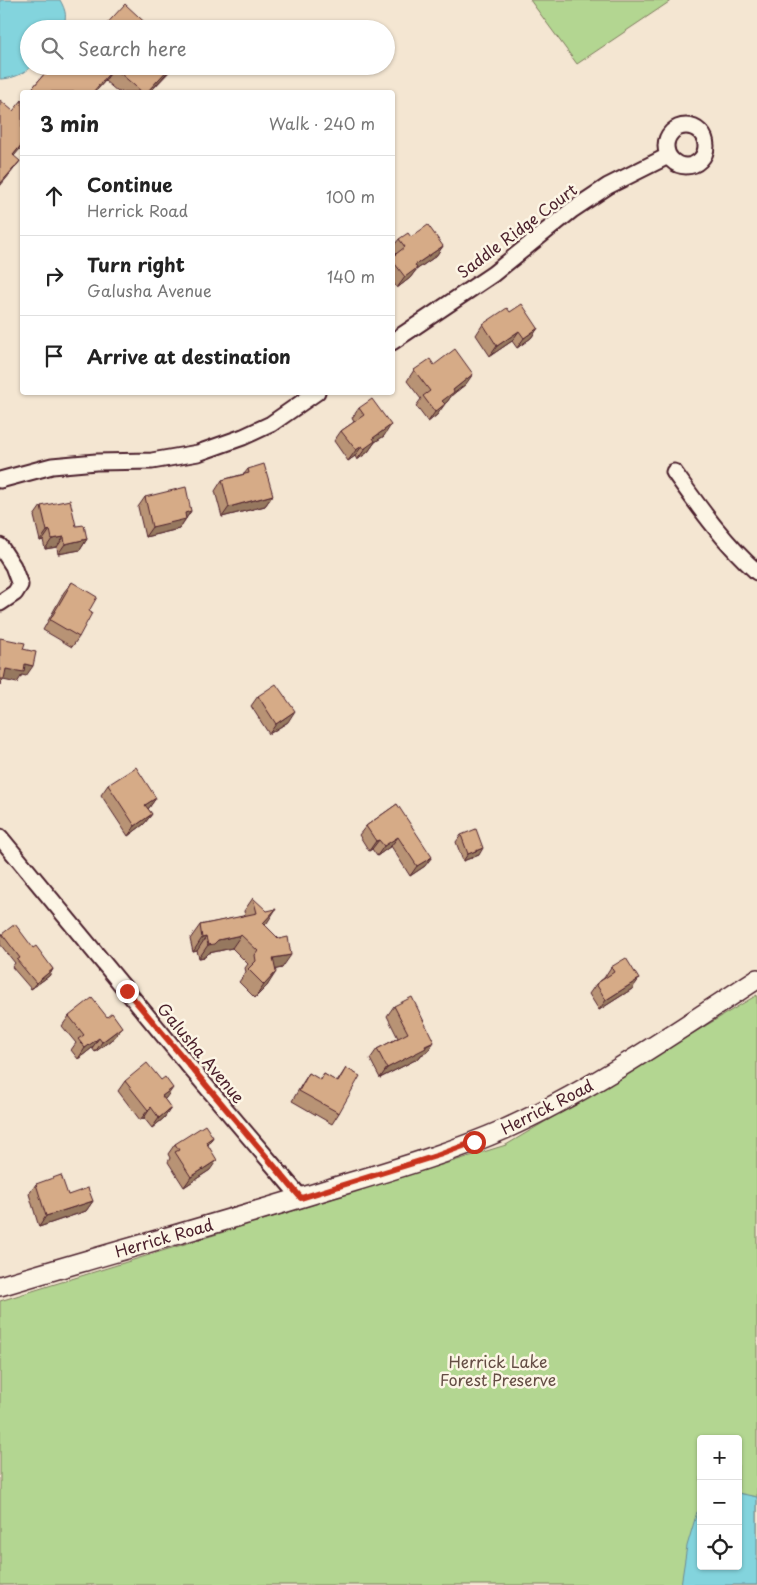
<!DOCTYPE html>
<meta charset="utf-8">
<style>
:root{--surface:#fff;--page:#f2f2f2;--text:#222;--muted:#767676;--line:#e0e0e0}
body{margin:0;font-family:"Playpen Sans",sans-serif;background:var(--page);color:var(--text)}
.controls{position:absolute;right:15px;bottom:15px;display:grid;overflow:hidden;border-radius:5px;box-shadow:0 1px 4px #0004}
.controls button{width:45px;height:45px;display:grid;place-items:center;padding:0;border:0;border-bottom:1px solid var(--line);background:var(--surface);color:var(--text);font:25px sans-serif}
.stop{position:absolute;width:15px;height:15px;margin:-11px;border:4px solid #c8321e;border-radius:50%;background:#fff}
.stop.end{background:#c8321e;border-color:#fff;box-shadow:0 1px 5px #0008}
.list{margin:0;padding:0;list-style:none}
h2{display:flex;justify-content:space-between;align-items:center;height:65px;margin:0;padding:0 20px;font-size:21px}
h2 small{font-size:16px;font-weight:400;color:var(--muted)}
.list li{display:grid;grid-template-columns:32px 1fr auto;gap:15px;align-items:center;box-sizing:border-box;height:80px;padding:0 20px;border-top:1px solid var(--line)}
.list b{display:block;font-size:19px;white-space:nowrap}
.list p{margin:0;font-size:16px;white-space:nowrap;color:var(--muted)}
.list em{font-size:16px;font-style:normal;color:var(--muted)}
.icon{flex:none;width:28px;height:28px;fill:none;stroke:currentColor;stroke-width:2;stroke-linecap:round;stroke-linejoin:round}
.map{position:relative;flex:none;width:757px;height:1585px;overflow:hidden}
.search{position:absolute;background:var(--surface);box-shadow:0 1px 4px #0004;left:20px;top:20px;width:375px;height:55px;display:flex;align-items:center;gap:12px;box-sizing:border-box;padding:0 18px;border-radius:28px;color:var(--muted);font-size:19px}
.panel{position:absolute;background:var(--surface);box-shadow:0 1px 4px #0004;left:20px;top:90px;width:375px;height:305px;border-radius:5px}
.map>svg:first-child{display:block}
</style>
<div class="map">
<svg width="757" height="1585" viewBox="0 0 757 1585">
<rect width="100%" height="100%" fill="#f4e6d2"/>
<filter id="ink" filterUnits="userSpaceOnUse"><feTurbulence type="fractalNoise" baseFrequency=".02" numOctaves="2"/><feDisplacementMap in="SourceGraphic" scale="10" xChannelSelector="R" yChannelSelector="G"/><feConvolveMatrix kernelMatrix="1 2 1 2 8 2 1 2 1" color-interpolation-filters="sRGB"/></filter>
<g filter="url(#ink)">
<path fill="#b3d691" stroke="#7e7a5e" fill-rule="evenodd" d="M530 0H672L577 64Z
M757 995V1585H0V1301L506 1145ZM701 1439H738V1566H701Z"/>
<path fill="#83d4dd" stroke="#6c8c96" d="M0 0H60C66 11 68 18 61 29H29V66H32C25 74 11 79 0 79Z
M738 1493 757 1497V1585H681L687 1546 697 1512 701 1511V1566H738Z"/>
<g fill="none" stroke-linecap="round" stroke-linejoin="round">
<g stroke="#4a1f2b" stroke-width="19">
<path id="minor" d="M666 146a20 20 0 1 1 40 0a20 20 0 1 1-40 0Z
M392 342 493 274 572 210 608 186 668 156
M674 472C699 507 724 543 757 572
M0 480 52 466 96 462 152 461 198 453 243 437 271 424 317 392
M0 546 13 566 20 585 15 593 0 603
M0 837 177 1052 301 1198"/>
</g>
<g stroke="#4a1f2b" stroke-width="22">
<path id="tertiary" d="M0 1286C110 1253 220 1223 329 1189 388 1171 448 1154 505 1129 594 1089 675 1032 757 979"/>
</g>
<use href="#minor" stroke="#fcf5e5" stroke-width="15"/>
<use href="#tertiary" stroke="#fcf5e5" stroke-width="19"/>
</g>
<path fill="#b89374" stroke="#4a1f2b" d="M51 66 172 69 150 92H118L105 81 95 92H29Z
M411 237 443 246 436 256 416 270 410 278 397 288 392 281V257L396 254 392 250V248L399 239Z
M510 312 538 328 531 338 517 348 512 341 490 356 476 335 483 324Z
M434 365 466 384 452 395 447 402 444 404 437 415 428 422 416 406 421 399 407 381 414 370Z
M359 408 384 436 375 442 368 452 357 460 355 456 348 461 334 441 341 431 354 422 352 418Z
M248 469 273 495 265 506 222 517 215 491 222 480 244 474Z
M145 497 191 511 179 529 145 537 138 507Z
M41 506 76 526 87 539 80 550 58 554 57 547 45 549 43 540 40 541 34 516Z
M72 582 79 637 72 647 43 630 64 592Z
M258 696 288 722 269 734 251 706Z
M108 785 156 798 148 809 152 814 144 824 128 836 101 795Z
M397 804 425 866 410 876 391 846 377 856 372 849 369 851 359 835 366 826Z
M461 835 479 855 463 861 456 842Z
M253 898 267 923 265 925 282 968 276 969 267 986 255 998 239 982 246 972 245 968 248 964 232 948 209 953 205 957 199 958 197 951 193 952 190 939 200 925 245 916 244 911Z
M2 934 33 948 53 969 49 976 31 989 12 967 15 963 0 944V937Z
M611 967 632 989 599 1010 589 994 596 984 604 978Z
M394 1006 427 1052 421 1055 419 1058 380 1078 370 1059 377 1049 398 1038 387 1016Z
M69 1016 115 1037 95 1052 92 1048 78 1059 71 1050 76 1043 62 1026Z
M346 1068 339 1113 332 1124 292 1101 302 1084 309 1073 320 1080 324 1074 337 1082Z
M125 1081 166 1098 164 1099 171 1108 164 1118 152 1128 144 1118 140 1120 118 1091Z
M213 1137 208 1145 210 1170 184 1187 168 1162 170 1158 168 1154 175 1144Z
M36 1184 68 1195 93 1201 86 1211 39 1227 29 1194Z"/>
<path fill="#96785e" stroke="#4a1f2b" d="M171 66H173L150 92H147Z
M114 68 105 81 95 92H93Z
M22 144V146L20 149 3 169 13 155Z
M20 161 10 174 0 186V184Z
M443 246 436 256 416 270 410 278 397 288 405 277 415 265Z
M538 328 531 338 517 348 524 338Z
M519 331 512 341 490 356 497 346Z
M473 374 466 384 452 395 447 402 435 411 442 401 453 390Z
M445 404 437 415 428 422 435 412Z
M391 425 384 436 375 442 368 452 357 460 373 438Z
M362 446 355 456 348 461 356 450Z
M273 495 265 506 222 517 229 507Z
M191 511 179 529 145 537 152 527 185 513Z
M50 530 43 540 40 541 47 531Z
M64 537 57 547 45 549 52 539Z
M87 539 80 550 58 554 65 544Z
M25 664 33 666 26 676 22 675 17 683 3 680 0 685V677L6 669Z
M295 711 288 722 269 734 276 724Z
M156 798 149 808 138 815 145 805Z
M152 814 144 824 128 836 135 826Z
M398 837 391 846 377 856 384 846Z
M379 840 372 849 369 851 376 841Z
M483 848 479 855 463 861 468 854Z
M432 857 425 866 410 876 417 866Z
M276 909 267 923 253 936 263 923Z
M241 935 232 948 209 953 205 957 199 958 208 945 218 940Z
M206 937 197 951 193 952 202 938Z
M291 955 282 968 264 972 273 958Z
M53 969 49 976 31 989 36 983Z
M276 972 267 986 255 998 264 985Z
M639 979 632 989 599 1010 606 1000Z
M122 1027 115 1037 95 1052 102 1042Z
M99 1038 92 1048 78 1059 85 1048Z
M434 1042 427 1052 421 1055 419 1058 380 1078 387 1068Z
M173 1088 166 1098 155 1107 162 1096Z
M151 1107 144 1118 140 1120 148 1110Z
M171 1108 164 1118 152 1128 159 1118Z
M213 1137 206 1147V1142Z
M217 1160 210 1170 184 1187 191 1177Z
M93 1201 86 1211 39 1227 46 1216Z"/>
<path fill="#d6ab87" stroke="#4a1f2b" d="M125 4 152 29H102Z
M51 66H171L147 92H142L114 68 93 92H29Z
M0 100 13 111 22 100V144L13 155 20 161 0 184Z
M428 225 443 246 415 265 417 268 405 277 392 260V257L405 247 399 239 408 233 411 237Z
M522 304 538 328 524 338 519 331 497 346 483 324 507 308 510 312Z
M455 349 473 374 453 390 454 392 442 401 445 404 435 412 423 396 430 391 414 370 430 359 434 365Z
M372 399 391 425 373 438 375 441 364 449 362 446 356 450 341 431 364 415 359 408Z
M264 464 273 495 229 507 222 480 249 473 248 469Z
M186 487 191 511 185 513 186 519 152 527 145 497Z
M70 500 76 526 84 525 87 539 65 544 64 537 52 539 50 530 47 531 41 506Z
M72 582 97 597 89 611 92 613 79 637 50 620Z
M0 638 25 643 23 649 36 652 33 666 25 664 24 672 6 669 4 679H0Z
M276 684 295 711 276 724 258 696Z
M136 767 156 798 145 805 152 814 135 826 108 785Z
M397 804 432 857 417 866 398 837 384 846 379 840 376 841 366 826Z
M476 829 483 848 468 854 461 835Z
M253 898 267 911 276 909 263 923 279 939 288 937 291 955 273 958 276 972 264 985 248 969 256 961 255 955 258 951 241 935 218 940 214 944 208 945 206 937 202 938 200 925 257 913Z
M15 924 33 948 36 946 53 969 36 983 17 960 20 958 2 934Z
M626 958 639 979 606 1000 596 984 614 972 611 967Z
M412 997 434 1042 425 1046 426 1048 387 1068 377 1049 408 1033 394 1006Z
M92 998 107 1017 112 1013 122 1027 102 1042 99 1038 85 1048 78 1039 84 1035 69 1016Z
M147 1063 161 1080 165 1077 173 1088 162 1096 171 1108 159 1118 151 1107 148 1110 125 1081Z
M346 1068 360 1076 339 1113 299 1091 309 1073 321 1080 324 1074 338 1082Z
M205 1125 213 1137 206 1142 217 1160 191 1177 175 1152 179 1150 175 1144Z
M61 1175 68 1195 88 1188 93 1201 46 1216 36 1184Z"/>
</g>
<g fill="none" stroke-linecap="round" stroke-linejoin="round" filter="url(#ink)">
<path stroke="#c8321e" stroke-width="6" d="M127 991 301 1198 439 1155 474 1142"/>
</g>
<g text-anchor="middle" stroke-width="5" stroke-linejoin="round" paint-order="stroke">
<g font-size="16" fill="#4a1f2b" stroke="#fcf5e5">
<text transform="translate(517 231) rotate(-37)" y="6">Saddle Ridge Court</text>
<text transform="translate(201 1053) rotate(50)" y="6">Galusha Avenue</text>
<text transform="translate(547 1107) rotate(-27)" y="6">Herrick Road</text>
<text transform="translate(164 1238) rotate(-16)" y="6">Herrick Road</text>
</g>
<g font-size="16" fill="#644d44" stroke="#fcf5e5">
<text x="498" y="1368">Herrick Lake<tspan x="498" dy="18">Forest Preserve</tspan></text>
</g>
</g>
</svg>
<div class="controls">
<button>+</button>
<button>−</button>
<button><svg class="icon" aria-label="locate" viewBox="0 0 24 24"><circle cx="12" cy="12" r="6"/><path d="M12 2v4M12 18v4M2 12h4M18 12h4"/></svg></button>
</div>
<div class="stop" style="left:474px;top:1142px"></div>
<div class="stop end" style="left:127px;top:991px"></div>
<div class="search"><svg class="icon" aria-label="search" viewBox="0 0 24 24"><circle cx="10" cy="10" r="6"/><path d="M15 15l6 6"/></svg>Search here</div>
<section class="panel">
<h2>3 min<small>Walk · 240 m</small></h2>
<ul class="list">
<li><svg class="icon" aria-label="ahead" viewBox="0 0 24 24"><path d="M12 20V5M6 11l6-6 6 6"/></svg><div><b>Continue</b><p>Herrick Road</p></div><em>100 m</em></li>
<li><svg class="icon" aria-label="right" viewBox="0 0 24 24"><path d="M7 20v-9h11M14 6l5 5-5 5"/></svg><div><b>Turn right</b><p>Galusha Avenue</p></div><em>140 m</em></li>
<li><svg class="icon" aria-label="arrive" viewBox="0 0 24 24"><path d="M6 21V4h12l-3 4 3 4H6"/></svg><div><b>Arrive at destination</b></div></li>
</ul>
</section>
</div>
